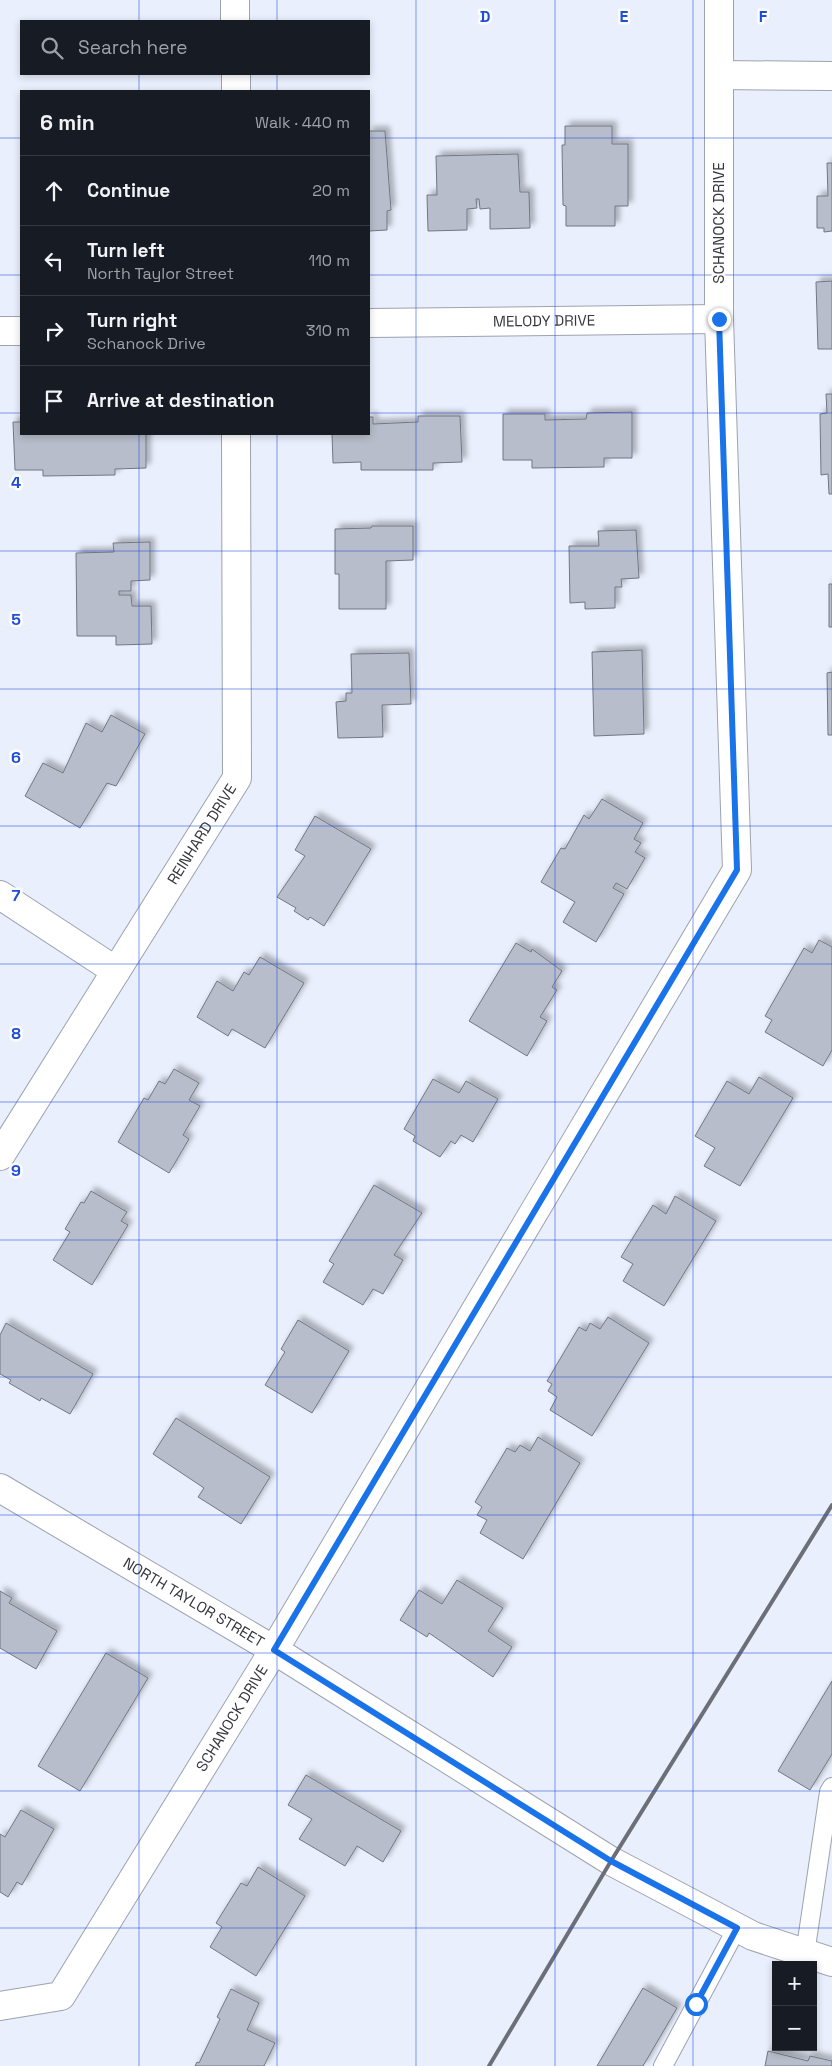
<!DOCTYPE html>
<meta charset="utf-8">
<style>
:root{--surface:#171b24;--page:#20242c;--text:#f1f3f6;--muted:#9ea1a6;--line:#363941}
body{margin:0;font-family:"Space Grotesk",sans-serif;background:var(--page);color:var(--text)}
.controls{position:absolute;right:15px;bottom:15px;display:grid;overflow:hidden;border-radius:0px;box-shadow:0 2px 8px #0003}
.controls button{width:45px;height:45px;display:grid;place-items:center;padding:0;border:0;border-bottom:1px solid var(--line);background:var(--surface);color:var(--text);font:25px sans-serif}
.stop{position:absolute;width:15px;height:15px;margin:-11px;border:4px solid #1a73e8;border-radius:50%;background:#fff}
.stop.end{background:#1a73e8;border-color:#fff;box-shadow:0 1px 5px #0008}
.list{margin:0;padding:0;list-style:none}
h2{display:flex;justify-content:space-between;align-items:center;height:65px;margin:0;padding:0 20px;font-size:21px}
h2 small{font-size:16px;font-weight:400;color:var(--muted)}
.list li{display:grid;grid-template-columns:32px 1fr auto;gap:15px;align-items:center;box-sizing:border-box;height:70px;padding:0 20px;border-top:1px solid var(--line)}
.list b{display:block;font-size:19px;white-space:nowrap}
.list p{margin:0;font-size:16px;white-space:nowrap;color:var(--muted)}
.list em{font-size:16px;font-style:normal;color:var(--muted)}
.icon{flex:none;width:28px;height:28px;fill:none;stroke:currentColor;stroke-width:2;stroke-linecap:round;stroke-linejoin:round}
.map{position:relative;flex:none;width:832px;height:2066px;overflow:hidden}
.search{position:absolute;background:var(--surface);box-shadow:0 2px 8px #0003;left:20px;top:20px;width:350px;height:55px;display:flex;align-items:center;gap:12px;box-sizing:border-box;padding:0 18px;border-radius:0px;color:var(--muted);font-size:19px}
.panel{position:absolute;background:var(--surface);box-shadow:0 2px 8px #0003;left:20px;top:90px;width:350px;height:345px;border-radius:0px}
.map>svg:first-child{display:block}
</style>
<div class="map">
<svg width="832" height="2066" viewBox="0 0 832 2066">
<defs>
<filter id="shadow"><feDropShadow dx="4.5" dy="-4.5" stdDeviation="2.5" flood-color="#0004"/></filter>
</defs>
<rect width="100%" height="100%" fill="#eaeffd"/>
<path fill="#b8bdcb" stroke="#727783" filter="url(#shadow)" d="M565 126H612V144H628V206H615V226H566V206L563 205 562 145H565Z
M369 131H385L391 210 387 211V230L369 231Z
M518 154 520 192H529L530 228 490 229V208L480 209 479 199H476L477 208 467 209V230L428 231 427 195H437L436 156Z
M827 163H832V231L824 232V228H817V196H828Z
M832 281V349H818L816 282Z
M826 394H832V494H829L828 474 821 475 820 414 827 413Z
M632 412V458H604V467L532 468V460H503V414H545V420L586 419 587 413Z
M418 416H460L462 462 433 463V470H361V462L333 463 332 434H369V417H373V424L418 422Z
M13 422H21V434H146V468L115 469V475L43 476V470H15Z
M372 526H413V560L386 561V609H339V574H335V529L371 528Z
M636 530 639 578 621 579 622 587H615V608L585 609V602L570 603 569 546H599L598 531Z
M150 542V580L131 581V591H119V595H131L132 606H151L152 644 116 645V636H77L76 553 114 552 113 543Z
M829 584H832V627H829Z
M642 650 644 734 594 736 592 652Z
M409 653 411 704 382 705 383 737 338 738 336 702 346 701V693H352L351 654Z
M832 672V735H828L827 673Z
M111 715 145 734 116 786 107 783 80 828 25 796 43 763 63 773 86 723 102 732Z
M602 799 643 823 634 839 641 843 635 852 645 858 627 889 616 883 613 888 624 894 596 942 563 922 575 902 541 882 561 848 565 849 584 815 589 819Z
M315 816 371 849 324 926 310 917 308 920 294 911 296 908 277 897 305 856 295 850Z
M819 940 832 947V1050L823 1066 765 1032 772 1020 765 1016 804 948 812 953Z
M516 943 531 952 532 949 562 971 552 987 557 990 540 1017 547 1021 527 1056 469 1021Z
M260 957 304 983 265 1048 232 1029 228 1036 197 1017 217 981 233 991 244 972 249 975Z
M174 1069 199 1083 189 1100 200 1106 183 1135 189 1139 169 1173 118 1142 144 1098 148 1100 159 1081 165 1084Z
M759 1077 793 1098 740 1186 704 1166 715 1148 695 1136 727 1081 749 1094Z
M433 1079 459 1093 466 1081 498 1099 473 1142 461 1135 455 1144 451 1141 440 1157 413 1141 415 1136 404 1129Z
M374 1185 422 1213 394 1255 403 1260 383 1294 373 1289 363 1305 323 1282 334 1264 329 1261Z
M91 1191 127 1212 121 1221 128 1225 92 1285 53 1260 70 1232 65 1229 81 1202 84 1203Z
M675 1196 716 1221 664 1306 623 1281 633 1264 621 1257 653 1205 666 1214Z
M608 1317 649 1343 592 1436 550 1410 557 1397 548 1391 552 1384 547 1381 579 1327 586 1331 590 1323 600 1329Z
M298 1320 349 1351 312 1413 265 1385 285 1352 281 1349Z
M6 1323 93 1374 70 1414 41 1398 40 1401 9 1383 11 1380 0 1374V1335Z
M176 1418 270 1477 241 1524 198 1497 204 1488 153 1454Z
M538 1437 580 1463 523 1559 480 1533 487 1520 477 1515 482 1507 475 1502 507 1448 515 1452 520 1445 530 1451Z
M457 1580 503 1608 488 1631 512 1647 493 1677 429 1633 427 1637 400 1620 419 1590 442 1604Z
M0 1591 12 1598 9 1603 57 1631 36 1669 0 1648Z
M106 1653 148 1678 80 1791 38 1766Z
M832 1681V1754L810 1790 778 1771Z
M306 1775 401 1831 383 1862 357 1846 345 1866 299 1839 312 1819 288 1805Z
M21 1810 54 1829 22 1885 17 1882 8 1897 0 1892V1834L5 1837Z
M258 1867 305 1896 256 1976 210 1947 222 1927 216 1923 241 1883 247 1886Z
M643 1988 677 2008 643 2066H597Z
M231 1989 259 2003 247 2030 275 2043 264 2066H195L197 2062 199 2063 220 2019 217 2017Z
M768 2051 808 2061 810 2056 832 2061V2066H765Z"/>
<g fill="none" stroke-linecap="round" stroke-linejoin="round">
<g stroke="#9da2af" stroke-width="20">
<path id="lane" d="M805 1954 829 1792 832 1787
M663 2066 737 1928"/>
</g>
<g stroke="#9da2af" stroke-width="30">
<g id="street">
<path d="M235 0V21"/>
<path d="M236 74V91"/>
<path d="M720 75 832 76"/>
<path id="s1" d="M369 323 719 319"/>
<path d="M0 331H21"/>
<path d="M0 895 116 971"/>
<path id="s2" d="M0 1156 237 778 236 434"/>
<path id="s3" d="M0 1488 274 1650 611 1861 753 1936 832 1962"/>
<path id="s4" d="M0 2006 61 1996 274 1650 737 870 719 319V0"/>
</g>
</g>
<use href="#lane" stroke="#fff" stroke-width="18"/>
<use href="#street" stroke="#fff" stroke-width="28"/>
<path stroke="#6c6f77" stroke-width="4" d="M489 2066 611 1861 832 1505"/>
</g>
<g fill="none" stroke-linecap="round" stroke-linejoin="round">
<path stroke="#1a73e8" stroke-width="6" d="M696 2004 737 1928 611 1861 274 1650 737 870 719 319"/>
</g>
<path fill="none" stroke="#1d4ed8" stroke-width="1" stroke-opacity="0.55" d="M139 0V21M277 0V21M416 0V2066M555 0V2066M693 0V2066M139 74V91M277 74V91M0 138H21M369 138H832M0 275H21M369 275H832M0 413H21M369 413H832M139 434V2066M277 434V2066M0 551H832M0 689H832M0 826H832M0 964H832M0 1102H832M0 1240H832M0 1377H832M0 1515H832M0 1653H832M0 1791H832M0 1928H832"/>
<g text-anchor="middle" stroke-width="5" stroke-linejoin="round" paint-order="stroke">
<g font-size="15" fill="#35373d" stroke="#fdfdfd">
<text transform="translate(719 223) rotate(-90)" y="5">SCHANOCK DRIVE</text>
<text dy="5" stroke="none"><textPath href="#s1" startOffset="175">MELODY DRIVE</textPath></text>
<text dy="5" stroke="none"><textPath href="#s2" startOffset="380">REINHARD DRIVE</textPath></text>
<text dy="5" stroke="none"><textPath href="#s3" startOffset="225">NORTH TAYLOR STREET</textPath></text>
<text dy="5" stroke="none"><textPath href="#s4" startOffset="388">SCHANOCK DRIVE</textPath></text>
</g>
</g>
<g font-size="16" text-anchor="middle" font-weight="bold" fill="#1d4ed8" stroke="#fdfdfd" stroke-width="5" stroke-linejoin="round" paint-order="stroke">
<text x="485" y="22">D</text>
<text x="624" y="22">E</text>
<text x="763" y="22">F</text>
<text x="16" y="488">4</text>
<text x="16" y="625">5</text>
<text x="16" y="763">6</text>
<text x="16" y="901">7</text>
<text x="16" y="1039">8</text>
<text x="16" y="1176">9</text>
</g>
</svg>
<div class="controls">
<button>+</button>
<button>−</button>
</div>
<div class="stop" style="left:696px;top:2004px"></div>
<div class="stop end" style="left:719px;top:319px"></div>
<div class="search"><svg class="icon" aria-label="search" viewBox="0 0 24 24"><circle cx="10" cy="10" r="6"/><path d="M15 15l6 6"/></svg>Search here</div>
<section class="panel">
<h2>6 min<small>Walk · 440 m</small></h2>
<ul class="list">
<li><svg class="icon" aria-label="ahead" viewBox="0 0 24 24"><path d="M12 20V5M6 11l6-6 6 6"/></svg><div><b>Continue</b></div><em>20 m</em></li>
<li><svg class="icon" aria-label="left" viewBox="0 0 24 24"><path d="M17 20v-9H6M10 6l-5 5 5 5"/></svg><div><b>Turn left</b><p>North Taylor Street</p></div><em>110 m</em></li>
<li><svg class="icon" aria-label="right" viewBox="0 0 24 24"><path d="M7 20v-9h11M14 6l5 5-5 5"/></svg><div><b>Turn right</b><p>Schanock Drive</p></div><em>310 m</em></li>
<li><svg class="icon" aria-label="arrive" viewBox="0 0 24 24"><path d="M6 21V4h12l-3 4 3 4H6"/></svg><div><b>Arrive at destination</b></div></li>
</ul>
</section>
</div>
